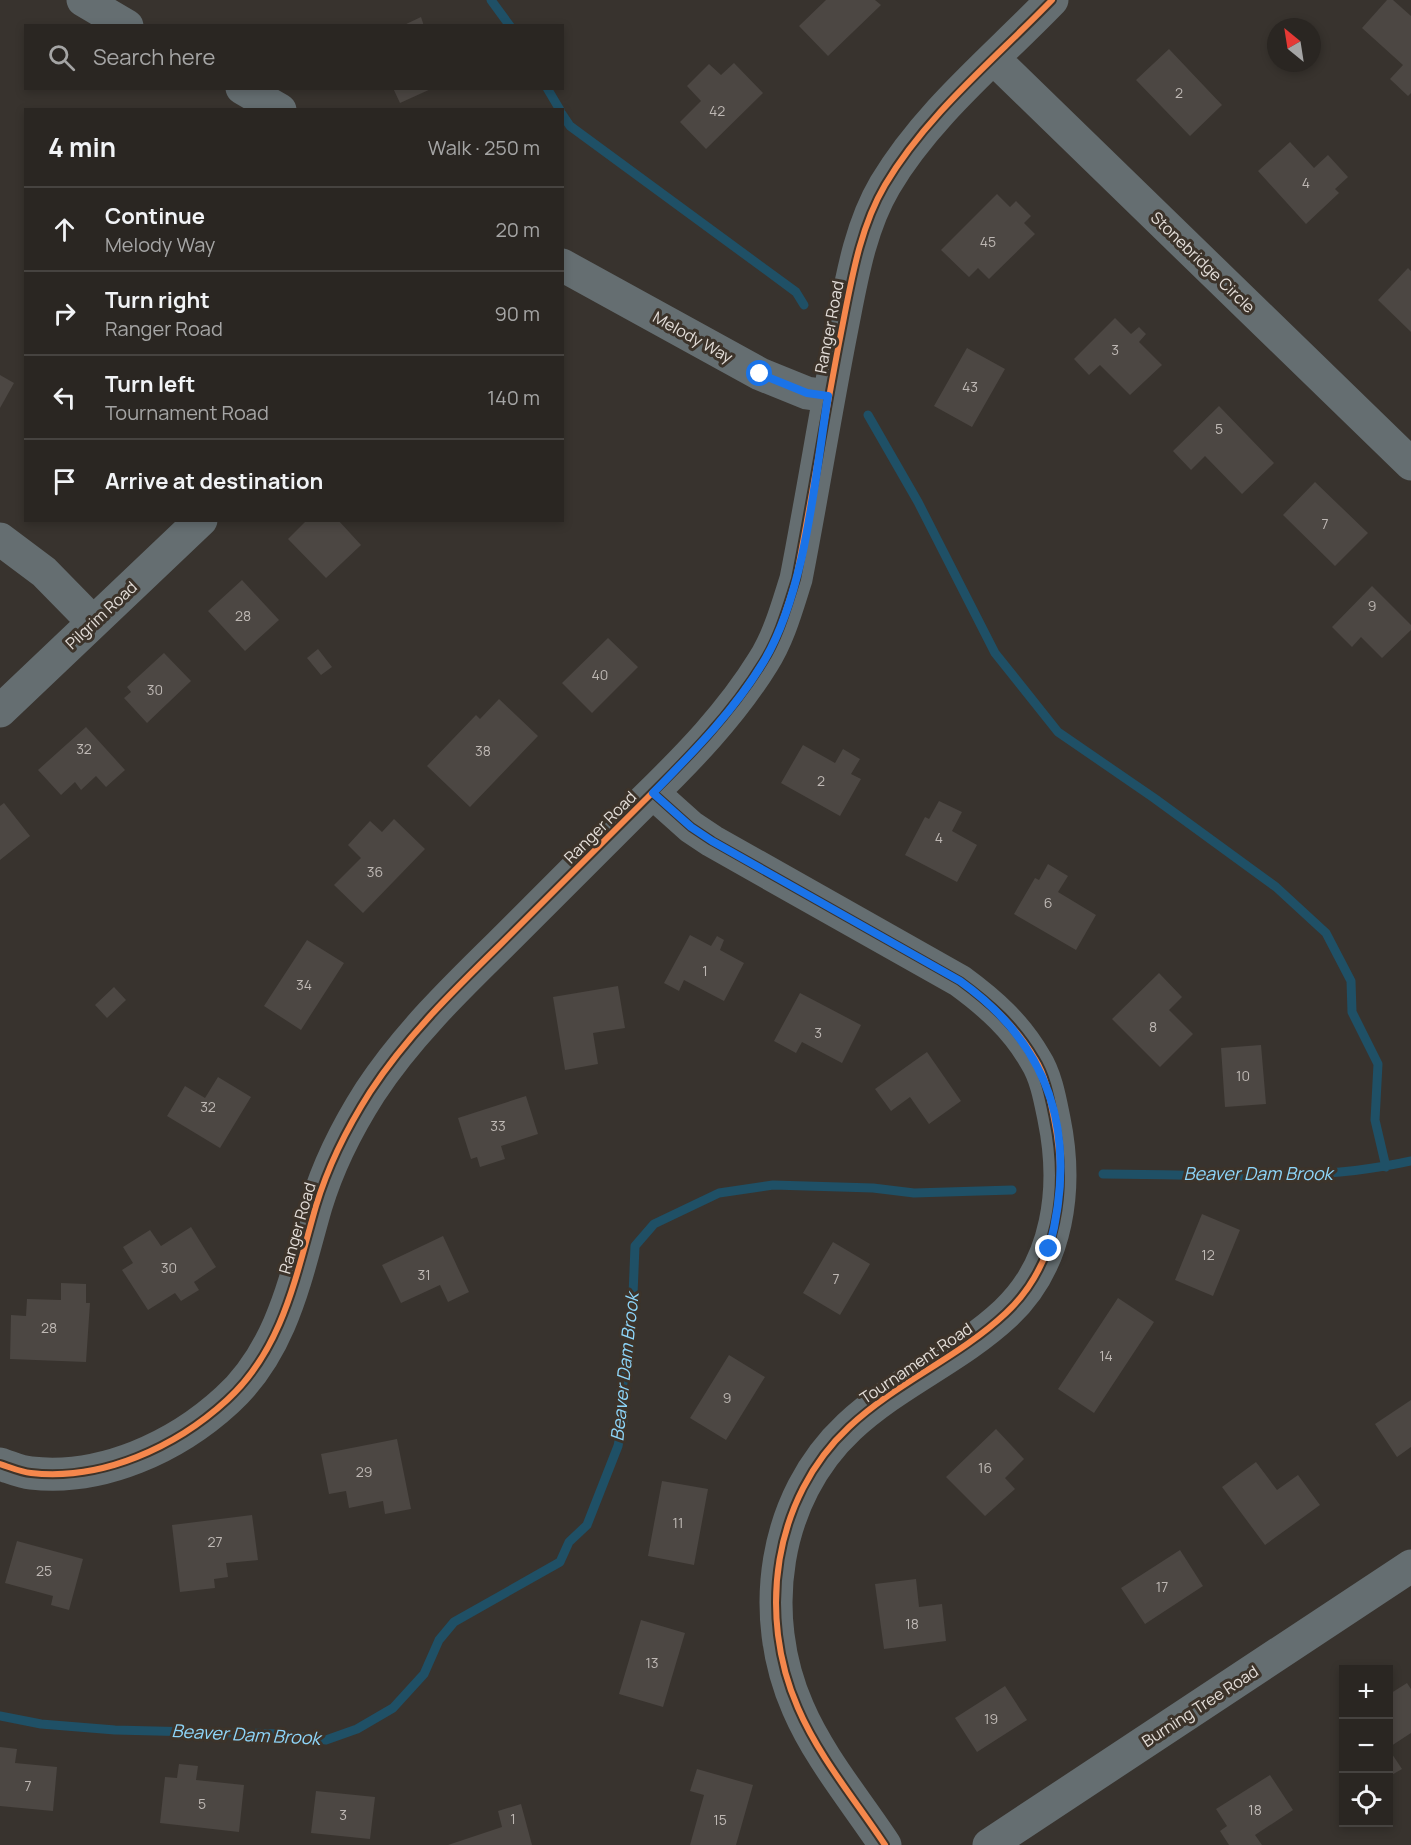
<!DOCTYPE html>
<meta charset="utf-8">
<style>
:root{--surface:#2a2622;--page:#36322f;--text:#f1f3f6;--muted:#a5a5a5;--line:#464340}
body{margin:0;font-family:Manrope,sans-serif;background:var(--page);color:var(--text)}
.controls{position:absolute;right:18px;bottom:18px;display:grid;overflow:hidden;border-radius:0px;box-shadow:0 3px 9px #0003}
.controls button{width:54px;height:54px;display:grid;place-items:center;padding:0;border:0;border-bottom:2px solid var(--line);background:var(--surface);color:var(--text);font:30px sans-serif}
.compass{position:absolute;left:1267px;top:18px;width:54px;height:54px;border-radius:50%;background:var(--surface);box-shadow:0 3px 9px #0003;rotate:330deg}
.stop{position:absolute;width:18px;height:18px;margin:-14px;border:4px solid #1a73e8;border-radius:50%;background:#fff}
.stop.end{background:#1a73e8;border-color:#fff;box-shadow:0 2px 6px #0008}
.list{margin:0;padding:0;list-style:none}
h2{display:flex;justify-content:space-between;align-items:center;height:78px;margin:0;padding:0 24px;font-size:26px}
h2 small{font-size:20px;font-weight:400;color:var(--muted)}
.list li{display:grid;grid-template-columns:39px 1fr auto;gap:18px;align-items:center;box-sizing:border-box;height:84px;padding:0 24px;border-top:2px solid var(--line)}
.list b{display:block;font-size:22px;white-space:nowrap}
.list p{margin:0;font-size:20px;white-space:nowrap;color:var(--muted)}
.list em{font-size:20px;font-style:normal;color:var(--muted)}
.icon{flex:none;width:33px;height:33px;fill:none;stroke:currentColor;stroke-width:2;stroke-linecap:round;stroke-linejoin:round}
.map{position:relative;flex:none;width:1411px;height:1845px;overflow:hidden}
.search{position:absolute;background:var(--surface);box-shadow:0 3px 9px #0003;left:24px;top:24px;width:540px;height:66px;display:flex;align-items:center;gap:15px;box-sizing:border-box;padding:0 21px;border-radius:0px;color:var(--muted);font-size:22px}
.panel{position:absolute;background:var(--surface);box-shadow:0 3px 9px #0003;left:24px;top:108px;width:540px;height:414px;border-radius:0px}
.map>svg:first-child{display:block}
</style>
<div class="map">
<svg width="1411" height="1845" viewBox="0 0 1411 1845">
<rect width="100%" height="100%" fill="#38332e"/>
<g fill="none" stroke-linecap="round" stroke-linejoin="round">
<path stroke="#1f5066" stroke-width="9" d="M491 0 510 26
M547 88 560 110
M562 114 570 126 796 292 804 305
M868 415 918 502 995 653 1058 732 1154 798 1276 887 1326 933 1351 981 1352 1012 1378 1064 1375 1120 1386 1167
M1103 1174C1208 1174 1308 1184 1411 1161
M0 1716 41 1724 115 1730 282 1734 326 1740 357 1729 393 1708 424 1674 439 1640 454 1622 560 1562 569 1542 587 1525 618 1446 624 1417 620 1394 627 1368 632 1319 635 1246 654 1224 719 1193 773 1185 873 1188 914 1193 1012 1190"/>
</g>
<path fill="#4c4743" d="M826 0H875L881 5 828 56 799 26Z
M1387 0H1393L1411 16V93L1408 96 1390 79 1403 65 1362 28Z
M421 17 424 26H402Z
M1169 49 1222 105 1190 136 1136 80Z
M734 63 763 93 706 149 680 122 701 101 687 86 709 64 721 75Z
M393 88H433L400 103Z
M1290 142 1314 168 1328 155 1348 177 1335 189 1339 193 1306 224 1258 171Z
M997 194 1010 207 1016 201 1031 216 1024 223 1035 234 989 279 978 268 969 277 941 250Z
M1408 268 1411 271V332L1378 300Z
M1115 318 1131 334 1139 327 1146 334 1139 342 1162 365 1130 395 1100 365 1089 375 1074 359Z
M967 348 1005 369 972 427 934 406Z
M0 375 14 383 0 408Z
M1219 406 1274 463 1242 494 1205 456 1191 470 1173 451Z
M1315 482 1368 533 1335 566 1283 515Z
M307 520H338L361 545 326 578 288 539Z
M242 580 279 620 245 651 208 611Z
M1372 586 1411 625V630L1382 658 1361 637 1352 647 1332 627Z
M608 638 638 667 592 713 562 683Z
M318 649 332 667 321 675 307 658Z
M164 653 191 681 147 723 124 698 131 692 127 687Z
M499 699 538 736 470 807 427 766 476 715 480 719Z
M86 727 125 770 106 787 96 776 81 790 75 782 61 795 38 770Z
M803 745 835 763 843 749 860 759 851 774 861 779 840 816 781 783Z
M939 801 962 812 952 831 977 845 957 882 905 855 925 817 929 819Z
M4 803 30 836 0 860V806Z
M394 819 425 849 363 913 334 885 361 858 348 845 370 821 382 832Z
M1048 864 1068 876 1058 892 1096 915 1076 950 1014 914 1035 878 1039 880Z
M690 935 711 946 717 936 724 940 720 950 744 963 724 1001 684 980 679 991 664 983Z
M307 940 344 963 301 1030 264 1006Z
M1159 973 1182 997 1169 1010 1193 1034 1160 1067 1112 1019Z
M618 986 625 1028 593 1033 598 1064 565 1070 553 997Z
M114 987 126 1000 107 1018 95 1005Z
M800 993 861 1025 842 1063 802 1042 796 1053 774 1041Z
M1261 1045 1266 1104 1225 1107 1221 1048Z
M927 1052 961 1101 929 1124 910 1097 891 1111 875 1089Z
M218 1077 251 1097 220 1148 167 1116 185 1086 205 1098Z
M526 1096 538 1134 501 1146 505 1159 480 1167 477 1157 471 1159 458 1118Z
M1202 1214 1240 1230 1213 1296 1175 1280Z
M191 1227 216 1267 194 1282 199 1290 181 1301 175 1293 148 1310 122 1270 133 1263 123 1247 150 1230 161 1246Z
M443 1236 469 1292 448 1302 440 1285 401 1303 382 1265Z
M833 1242 870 1264 840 1315 803 1293Z
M61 1283 86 1284V1303H90L86 1362 10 1359 11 1315 26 1316 27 1299 61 1300Z
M1118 1298 1154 1322 1094 1413 1058 1389Z
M729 1355 765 1377 726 1440 690 1418Z
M1411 1400V1447L1397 1457 1375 1424Z
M996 1429 1024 1459 1005 1478 1015 1489 985 1516 946 1477Z
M397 1439 411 1509 385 1514 383 1501 349 1508 346 1491 329 1494 321 1454Z
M1256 1462 1277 1490 1298 1475 1320 1505 1265 1545 1222 1487Z
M662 1481 708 1489 694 1565 648 1556Z
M252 1515 258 1560 226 1563 228 1577 214 1579 215 1588 180 1592 172 1525Z
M17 1541 83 1559 69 1610 51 1605 53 1596 5 1583Z
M1180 1550 1203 1586 1145 1624 1121 1588Z
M916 1579 919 1607 942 1604 946 1641 884 1649 875 1584Z
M641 1620 685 1633 663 1707 619 1694Z
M1407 1683 1411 1689V1733L1388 1748V1695Z
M1005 1686 1027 1720 977 1752 955 1718Z
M0 1747 17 1749 15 1763 57 1767 53 1811 0 1806Z
M1388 1748 1402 1769 1388 1777Z
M179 1764 198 1766 196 1780 244 1785 239 1832 160 1823 165 1777 177 1778Z
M697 1769 753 1785 736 1845H690L704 1795 690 1791Z
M1270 1775 1293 1810 1255 1835 1262 1845H1229L1220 1831 1227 1826 1216 1809Z
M316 1791 375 1797 370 1839 311 1833Z
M521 1804 532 1845H448L502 1827 498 1811Z"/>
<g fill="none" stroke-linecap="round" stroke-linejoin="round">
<path stroke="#656e71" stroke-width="33" d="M83 0 127 26
M994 59 1411 464
M242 88 280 110
M562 265 760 374 807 393 828 396
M0 539 44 572 93 622
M0 711 201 520
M653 793 691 827 712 841 960 981C990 1003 1016 1026 1035 1059 1046 1076 1050 1099 1054 1119 1068 1187 1059 1263 1006 1313 958 1358 897 1382 849 1427 773 1498 757 1615 798 1708 819 1757 856 1801 885 1845
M0 1464C10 1467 20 1472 31 1473 102 1481 176 1447 227 1400 283 1349 296 1275 316 1206 328 1166 347 1128 370 1092 406 1037 454 990 500 945 548 897 596 849 644 801 688 758 731 714 763 662 779 637 787 607 796 579 812 497 825 415 841 333 851 283 859 229 885 185 927 114 995 59 1052 0
M989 1845 1411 1566"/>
<g stroke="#3c332a" stroke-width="10">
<path id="cycleway" d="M653 793 691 827 712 841 960 981C990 1003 1016 1026 1035 1059 1046 1076 1050 1099 1054 1119 1068 1187 1059 1263 1006 1313 958 1358 897 1382 849 1427 773 1498 757 1615 798 1708 819 1757 856 1801 885 1845
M0 1464C10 1467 20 1472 31 1473 102 1481 176 1447 227 1400 283 1349 296 1275 316 1206 328 1166 347 1128 370 1092 406 1037 454 990 500 945 548 897 596 849 644 801 688 758 731 714 763 662 779 637 787 607 796 579 812 497 825 415 841 333 851 283 859 229 885 185 927 114 995 59 1052 0"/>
</g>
<use href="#cycleway" stroke="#f5874c" stroke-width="6"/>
</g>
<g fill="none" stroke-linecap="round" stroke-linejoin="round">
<path stroke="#1a73e8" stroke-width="8" d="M760 374 807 393 828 396C815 477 806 590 764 661 734 711 694 751 653 793L691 827 712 841 960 981C1054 1048 1078 1139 1049 1249"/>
</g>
<g text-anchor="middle" stroke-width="6" stroke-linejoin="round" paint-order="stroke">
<g font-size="14" fill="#beb8b4">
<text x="1179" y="98">2</text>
<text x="717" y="116">42</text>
<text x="1306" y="188">4</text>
<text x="988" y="247">45</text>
<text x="1115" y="355">3</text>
<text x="970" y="392">43</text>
<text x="1219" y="434">5</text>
<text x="1325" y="529">7</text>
<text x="1372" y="611">9</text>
<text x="243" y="621">28</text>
<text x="600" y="680">40</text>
<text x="155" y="695">30</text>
<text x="84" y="754">32</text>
<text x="483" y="756">38</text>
<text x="821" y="786">2</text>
<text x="939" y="843">4</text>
<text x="375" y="877">36</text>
<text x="1048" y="908">6</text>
<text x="705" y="976">1</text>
<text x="304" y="990">34</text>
<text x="1153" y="1032">8</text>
<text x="818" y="1038">3</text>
<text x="1243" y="1081">10</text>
<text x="208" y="1112">32</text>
<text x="498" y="1131">33</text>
<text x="1208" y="1260">12</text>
<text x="169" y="1273">30</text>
<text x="424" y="1280">31</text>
<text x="836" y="1284">7</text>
<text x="49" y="1333">28</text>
<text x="1106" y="1361">14</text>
<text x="727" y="1403">9</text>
<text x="985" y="1473">16</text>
<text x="364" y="1477">29</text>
<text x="678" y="1528">11</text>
<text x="215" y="1547">27</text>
<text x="44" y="1576">25</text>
<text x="1162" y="1592">17</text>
<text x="912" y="1629">18</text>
<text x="652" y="1668">13</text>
<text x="991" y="1724">19</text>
<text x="28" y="1791">7</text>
<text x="202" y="1809">5</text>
<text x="1255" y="1815">18</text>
<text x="343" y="1820">3</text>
<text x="513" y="1824">1</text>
<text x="720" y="1825">15</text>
</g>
<g font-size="16" fill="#e4ded9" stroke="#3c332a">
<text transform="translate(1203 262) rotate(44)" y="6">Stonebridge Circle</text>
<text transform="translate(829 327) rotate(-79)" y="6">Ranger Road</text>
<text transform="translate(693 337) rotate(29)" y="6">Melody Way</text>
<text transform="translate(101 615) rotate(-43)" y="6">Pilgrim Road</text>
<text transform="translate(600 827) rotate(-45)" y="6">Ranger Road</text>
<text transform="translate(297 1228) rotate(-74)" y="6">Ranger Road</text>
<text transform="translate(916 1363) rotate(-34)" y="6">Tournament Road</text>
<text transform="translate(1200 1706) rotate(-33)" y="6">Burning Tree Road</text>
</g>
<g font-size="18" font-style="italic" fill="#8ed6fa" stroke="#3c332a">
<text x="1258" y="1180">Beaver Dam Brook</text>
<text transform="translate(625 1367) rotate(-84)" y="6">Beaver Dam Brook</text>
<text transform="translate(246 1735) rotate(3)" y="6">Beaver Dam Brook</text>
</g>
</g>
</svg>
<div class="controls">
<button>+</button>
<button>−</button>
<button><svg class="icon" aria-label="locate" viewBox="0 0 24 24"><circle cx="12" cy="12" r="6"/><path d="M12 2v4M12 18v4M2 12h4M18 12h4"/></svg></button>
</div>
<svg class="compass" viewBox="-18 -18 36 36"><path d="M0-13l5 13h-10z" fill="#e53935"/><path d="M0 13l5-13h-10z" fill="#a5a5a5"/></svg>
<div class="stop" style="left:760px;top:374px"></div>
<div class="stop end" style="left:1049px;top:1249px"></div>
<div class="search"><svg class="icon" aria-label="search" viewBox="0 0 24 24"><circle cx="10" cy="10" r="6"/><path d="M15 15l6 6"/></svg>Search here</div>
<section class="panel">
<h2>4 min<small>Walk · 250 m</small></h2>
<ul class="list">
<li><svg class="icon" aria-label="ahead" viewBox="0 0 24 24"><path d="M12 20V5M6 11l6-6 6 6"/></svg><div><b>Continue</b><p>Melody Way</p></div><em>20 m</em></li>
<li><svg class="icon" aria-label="right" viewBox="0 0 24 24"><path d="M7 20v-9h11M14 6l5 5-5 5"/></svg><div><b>Turn right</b><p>Ranger Road</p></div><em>90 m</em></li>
<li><svg class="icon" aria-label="left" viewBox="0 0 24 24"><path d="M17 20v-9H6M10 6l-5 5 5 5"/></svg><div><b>Turn left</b><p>Tournament Road</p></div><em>140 m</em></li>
<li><svg class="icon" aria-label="arrive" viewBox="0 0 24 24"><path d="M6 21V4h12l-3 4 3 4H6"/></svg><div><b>Arrive at destination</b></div></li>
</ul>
</section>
</div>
